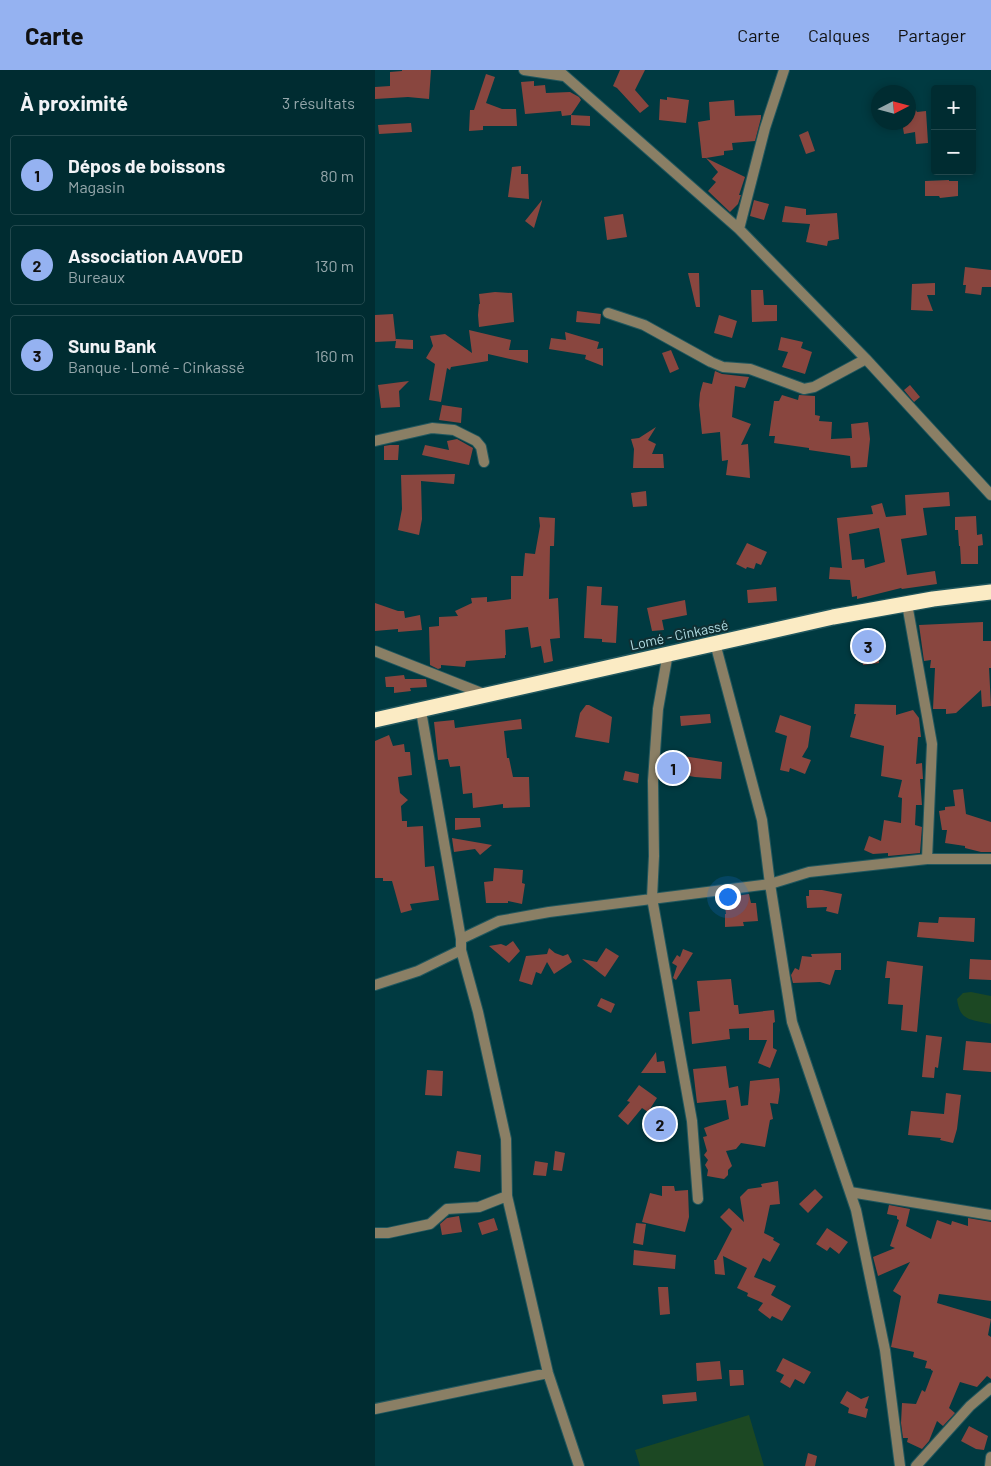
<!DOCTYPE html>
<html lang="fr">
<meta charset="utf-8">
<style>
:root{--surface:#002c31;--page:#0a3439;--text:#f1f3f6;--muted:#95a7ab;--line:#22484d;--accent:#95b2f1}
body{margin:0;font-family:Barlow,sans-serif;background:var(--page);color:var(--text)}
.controls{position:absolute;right:15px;top:15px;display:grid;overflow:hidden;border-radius:5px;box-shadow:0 2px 8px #0003}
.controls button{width:45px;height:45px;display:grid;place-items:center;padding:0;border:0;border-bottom:1px solid var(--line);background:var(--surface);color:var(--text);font:25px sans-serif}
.compass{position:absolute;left:496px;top:15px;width:45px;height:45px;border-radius:50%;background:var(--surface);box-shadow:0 2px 8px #0003;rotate:84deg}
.you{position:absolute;left:352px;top:826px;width:18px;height:18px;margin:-12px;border:4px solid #fff;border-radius:50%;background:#1a73e8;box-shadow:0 0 0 8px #1a73e833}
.badge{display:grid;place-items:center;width:32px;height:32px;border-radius:50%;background:var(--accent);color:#111;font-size:16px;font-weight:700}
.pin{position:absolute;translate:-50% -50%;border:2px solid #fff;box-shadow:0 1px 5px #0006}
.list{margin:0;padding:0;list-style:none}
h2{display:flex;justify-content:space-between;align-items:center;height:65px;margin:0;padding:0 20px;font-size:21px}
h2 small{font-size:16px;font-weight:400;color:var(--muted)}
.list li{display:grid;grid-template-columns:32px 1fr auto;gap:15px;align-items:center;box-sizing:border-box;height:80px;margin:0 10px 10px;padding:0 10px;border:1px solid var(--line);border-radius:5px}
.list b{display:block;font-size:19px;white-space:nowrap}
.list p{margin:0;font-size:16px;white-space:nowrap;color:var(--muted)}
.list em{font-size:16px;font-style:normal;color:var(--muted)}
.map{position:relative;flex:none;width:616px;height:1396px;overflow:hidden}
header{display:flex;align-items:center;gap:30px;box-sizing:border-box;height:70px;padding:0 25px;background:var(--accent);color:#111}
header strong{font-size:24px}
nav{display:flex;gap:28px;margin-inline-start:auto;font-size:18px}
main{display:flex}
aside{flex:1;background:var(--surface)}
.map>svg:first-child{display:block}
</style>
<header>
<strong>Carte</strong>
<nav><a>Carte</a><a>Calques</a><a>Partager</a></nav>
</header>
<main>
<aside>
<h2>À proximité<small>3 résultats</small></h2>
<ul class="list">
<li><span class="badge">1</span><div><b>Dépos de boissons</b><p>Magasin</p></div><em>80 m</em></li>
<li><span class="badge">2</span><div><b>Association AAVOED</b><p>Bureaux</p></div><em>130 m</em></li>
<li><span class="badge">3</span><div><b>Sunu Bank</b><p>Banque · Lomé - Cinkassé</p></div><em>160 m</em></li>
</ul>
</aside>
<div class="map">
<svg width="616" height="1396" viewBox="0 0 616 1396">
<rect width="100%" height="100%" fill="#003a41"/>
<path fill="#1c4823" d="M596 922 616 926V954C596 949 585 952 582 929L588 923Z
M374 1345 389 1396H265L260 1380Z"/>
<path fill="#89463f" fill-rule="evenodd" d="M27 0H56L54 29 33 27 0 29V17L15 16V2L27 1Z
M245 0H270L260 20 274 36 265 43 242 18 238 16Z
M111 4 120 7 111 33 127 39H141L142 56H108V60L94 61 95 40H99Z
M159 11V16L170 15 171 23 195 22 204 27 206 30 196 45 215 46V56L196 55V45L187 46 186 41 150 44 146 12Z
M292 27 314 30 311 53 284 50 285 29 292 30Z
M534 28 542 42 551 41 553 73 541 74 540 62 529 64 527 52H534Z
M359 30 360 46 386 45V48L380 71 357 73 358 80 349 81V85L331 88 370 107 364 125H366L363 134 355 142 333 121 341 112 337 109 343 102 331 88H327L323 52 335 50 334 32Z
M36 53 37 62 4 64 3 55Z
M433 61 440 81 431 84 424 65Z
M146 96V104H153L154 129 133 127 137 97Z
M574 110V111H583V126L565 128 564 126H550V111Z
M167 130V131L159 158 150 151Z
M379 130 394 134 389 150 375 146Z
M410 136 431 139V145L462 143 464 169 453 171 452 176 431 172 435 154 407 152Z
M248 144 252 167 232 170 229 147Z
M590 197 616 200V217H607L606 225 590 223 591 215H588Z
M313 203H324L325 237H321Z
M560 213V225H552L558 241 536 240 537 214Z
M376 220H388L389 235H402V251L377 252Z
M120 222 137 223 139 252 104 257 103 245 104 234H105L104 224Z
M202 241 226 244 225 254 201 252Z
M18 244 21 271V269L38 270V279L20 278 21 271 0 272V245Z
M344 245 362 251 357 268 339 263Z
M94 260 136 270 134 280H153V293L113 284V291L76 297 75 300 72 298 66 332 54 330 60 294 51 288 58 276 55 266 70 264 97 283Z
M190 262 224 272 222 279 228 278V296L210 289 211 285 174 279 176 268 191 270Z
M406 267 428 272 426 278 437 282 430 304 407 297 413 282 403 280Z
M296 280 304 299 295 303 287 283Z
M340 301 347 304 374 307 370 318 360 316 357 347 376 354 366 375 373 374 375 408 351 405 353 390 347 391 345 362 327 364 324 335 325 323 328 312 337 314Z
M34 311 24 321 25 337 6 338 3 315Z
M535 315 545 327 539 332 529 320Z
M407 325 423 330 424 325 440 326V345L445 346 444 351 457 352 456 369 477 368 476 354 493 352 495 369 492 397 476 398 475 386 434 380V378L399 373 400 366H394L399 331H404Z
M67 335 87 338 86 353 64 350Z
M281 357 273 370 281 374 277 384H288L289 398H258L259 379 256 369 264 368Z
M82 369 98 378 94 395 47 385 50 375 74 380 72 371Z
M15 375H24L23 390H9V376Z
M80 404 79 414 46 411 47 449 44 465 23 460 27 439 26 405Z
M271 421 272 436 258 437 256 423Z
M574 422 575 436 548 438 552 465 526 469 532 505 560 501 562 514 527 519 526 518 482 529V526L477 527 475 510 454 509 455 497 467 498 462 448 498 444 496 436 507 433 511 447 531 445 530 425ZM504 458 510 492 490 498 489 489 477 490 474 464Z
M601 446 602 465 607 464 608 475 603 476V494H586L585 476H584L583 460H580V447Z
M164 447 180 448 179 476H175L174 529 183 528 185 568 175 569 178 591 169 593 166 576 156 578 153 557 130 560 131 585H130V588L91 591 90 597 66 595V598L63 599 55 595 54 557 64 556V547L83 546 80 541 97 533 96 528 112 527V532L136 529V506H148L150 483 160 484 165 456Z
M372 473 392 482 386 495 381 493 379 499 372 497 371 499 361 494Z
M212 516 227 517 226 535 243 536 241 573 227 572V569L209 568Z
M401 517 402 531 373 533 372 520Z
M310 530 312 545 287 550 289 560 277 561 272 538Z
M0 533 23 541H29L30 548 45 545 47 560 23 562V559L0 561Z
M608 552V571H616V598H614L616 636 607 637 606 620 581 643 571 644V639H558L560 598H555L556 590 549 591 544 555Z
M502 571 504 593 488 595 486 573Z
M29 605 30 609H51L52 617 35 618 36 621 19 623V617H11L10 607Z
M480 634 521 635V645L538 640 544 648 546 667H543L541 694 547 693 548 709H545L547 735H541L540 755 547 757 545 783 513 786V783L498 784 489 780 494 766 506 771 509 750 526 753 527 728 523 727 527 710 506 706 509 676 475 667 481 644H479Z
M211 635H214L237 647 234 673 200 667 205 643Z
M335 644 336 653 306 656 305 646Z
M405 645 436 656 433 677 427 687 436 690 430 704 415 698 414 702 405 700 412 666 400 662Z
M146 649 147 659 129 661 132 688H134L138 707H154L155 737 128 738V734L98 738 97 723 88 724 85 696 75 697 73 689 63 690 59 652 79 650 80 658Z
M14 665 18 676 29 674 30 682H35L37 705 23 707 25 723 33 730 26 736 27 751H32V757L48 756 50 797 59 796 64 830 35 834 37 840 26 843 17 811H8V808H0V671Z
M295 684 347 692 346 709 320 707 292 702Z
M250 701 264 704 263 713 248 710Z
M588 719 591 744 616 752V782H606L590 778V776L570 773 572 760H567L564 741 570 740V737L580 736 578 720Z
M80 748H105L106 757 80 760Z
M77 768 94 771 117 775 105 785 100 779 79 782Z
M119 798 148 800 147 813 150 814 147 834 133 831V833H111L109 812 118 811Z
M434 820H447L467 824 463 844 451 841 452 837 432 838 431 826H434Z
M374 824 376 833H381L383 851 368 852 369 856 350 857V844H351L349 828Z
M564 847 600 848 599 872 542 867 544 852 563 853Z
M138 871 145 881 134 893 114 876 126 874 131 876Z
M174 878 180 883 188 886 193 884 197 892 179 904 172 892 166 904 161 902 157 915 144 911 151 886 172 884Z
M231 878 244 886 230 907 207 889 222 892Z
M308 879 318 883 301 910 298 908 302 896 297 893 302 885 305 887Z
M466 883V900H460L455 915 445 912 418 913 416 905 420 898 424 900 427 886 437 887 436 884Z
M595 889 616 890V910L594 909Z
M512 891 548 896 542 962 526 960 528 935 513 934 515 908H510Z
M356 909 359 935H363L364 944 399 940 400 952 398 953V978L402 980 395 998 383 993 392 970H374V958L354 959 355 969 317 974 314 942 325 941 322 911Z
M226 928 240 934 236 943 222 936Z
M551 965 567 967 563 998 560 997 559 1008 547 1007Z
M591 971 616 973V1002L588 1000Z
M281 982 282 992 289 991 291 1003H266Z
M351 996 354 1018 363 1016 366 1036 373 1035 375 1011 404 1008 405 1020 403 1034 395 1033 398 1049 395 1050 390 1077 366 1073 361 1079 351 1081 357 1096 353 1100V1105L349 1109 332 1106 333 1100 330 1095 333 1090 329 1085 332 1081 328 1067 332 1066 329 1058 354 1049 351 1030 322 1033 318 999Z
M52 1000 68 1001 67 1026 50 1025Z
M264 1015 282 1028 273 1042 267 1038 253 1055 243 1046 255 1032 252 1031Z
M571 1023 586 1025 582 1059 578 1073 565 1070 566 1068 533 1065 536 1041 569 1044Z
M82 1081 106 1085 105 1102 79 1098Z
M180 1081 190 1083 187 1101 178 1100Z
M160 1091 173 1093 171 1106 158 1105Z
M403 1111 405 1134 395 1135 389 1163 399 1168 398 1170 405 1174 395 1192 388 1188 379 1207 401 1216 396 1225 416 1236 407 1251 397 1246 395 1249 383 1240 388 1233 372 1226 373 1223 362 1218 372 1198 348 1186 350 1205 340 1204 339 1190H341L357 1159 345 1147 354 1138 369 1152 365 1127 373 1119 387 1117 386 1114Z
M287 1116H299L300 1121 313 1120 314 1147 310 1162 267 1152 275 1123 287 1126Z
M440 1119 448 1127 433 1143 424 1134Z
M514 1135 535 1139 531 1156 556 1169 562 1150 576 1155 577 1151 593 1156V1148L616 1152V1231L564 1224 562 1233 616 1249 613 1265 616 1267V1309L612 1306 602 1317 585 1312 574 1338 580 1343 568 1356 562 1351 554 1371 547 1379 532 1372 533 1368H528L526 1353 527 1333 541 1334 547 1320 550 1322 558 1301 556 1300V1299L550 1298 552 1291 538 1287 539 1282 516 1277 526 1226 518 1221 535 1192 503 1206 498 1187 520 1178 515 1176 524 1150 522 1149V1146L512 1144Z
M84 1146 87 1162 67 1165 65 1154 72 1148Z
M119 1148 123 1160 107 1165 103 1153Z
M261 1153 271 1154 268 1175 258 1173Z
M452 1158 473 1172 464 1184 455 1177 452 1181 441 1174Z
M259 1180 301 1185 300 1199 258 1195Z
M283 1217H293L295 1244 285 1245Z
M408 1288 436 1302 429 1314 420 1309 415 1318 405 1312 409 1305 401 1301Z
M345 1291 347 1309 322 1311 321 1293Z
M354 1300H368L369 1315 355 1316Z
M472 1321 486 1329 494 1326 490 1338 493 1339 491 1348 473 1343 474 1338 465 1333Z
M321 1322 322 1331 288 1334 287 1325Z
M594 1356 613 1366 609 1380 601 1379 586 1371Z
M433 1383 442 1386 440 1396H430Z"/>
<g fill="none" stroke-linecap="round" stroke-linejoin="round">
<g stroke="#20575e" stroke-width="12">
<path id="street" d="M149 0 189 6
M183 0 364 159 491 289 616 425
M364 159 390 58 409 0
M233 243 269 255 336 292 348 297 375 299 429 319 439 317 491 289
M0 371 57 358 79 360 101 371 106 377 109 392
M532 534 557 674 552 789
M340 573 387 750 395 814 417 952 481 1140 510 1280 525 1396
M0 581 109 624
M293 583 283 639 278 711 279 786 277 828 317 1051 323 1129
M46 641 86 869V880L103 942 131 1069 132 1126 173 1303 204 1396
M86 869 124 851 174 842 395 814 434 802 552 789H616
M0 915 43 901 86 880
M475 1122 616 1145
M0 1163H13L55 1154 72 1139 104 1137 132 1126
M0 1339 173 1303
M541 1396 595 1336 616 1318
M615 1396 616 1387"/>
</g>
<g stroke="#20575e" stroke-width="18">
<path id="highway" d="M0 650 458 547 558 529 616 522"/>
</g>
<use href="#street" stroke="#8a7f65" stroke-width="10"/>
<use href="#highway" stroke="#fbebc4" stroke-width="15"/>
</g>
<g text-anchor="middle" stroke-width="4" stroke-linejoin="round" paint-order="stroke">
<g font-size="14" fill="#b1dce3" stroke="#0f2e32">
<text transform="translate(304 565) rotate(-12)" y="5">Lomé - Cinkassé</text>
</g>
</g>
</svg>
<div class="controls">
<button>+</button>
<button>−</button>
</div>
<svg class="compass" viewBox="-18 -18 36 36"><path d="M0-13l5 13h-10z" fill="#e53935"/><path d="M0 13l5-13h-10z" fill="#95a7ab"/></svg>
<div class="you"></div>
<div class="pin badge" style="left:298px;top:698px">1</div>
<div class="pin badge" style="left:285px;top:1054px">2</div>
<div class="pin badge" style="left:493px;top:576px">3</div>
</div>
</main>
